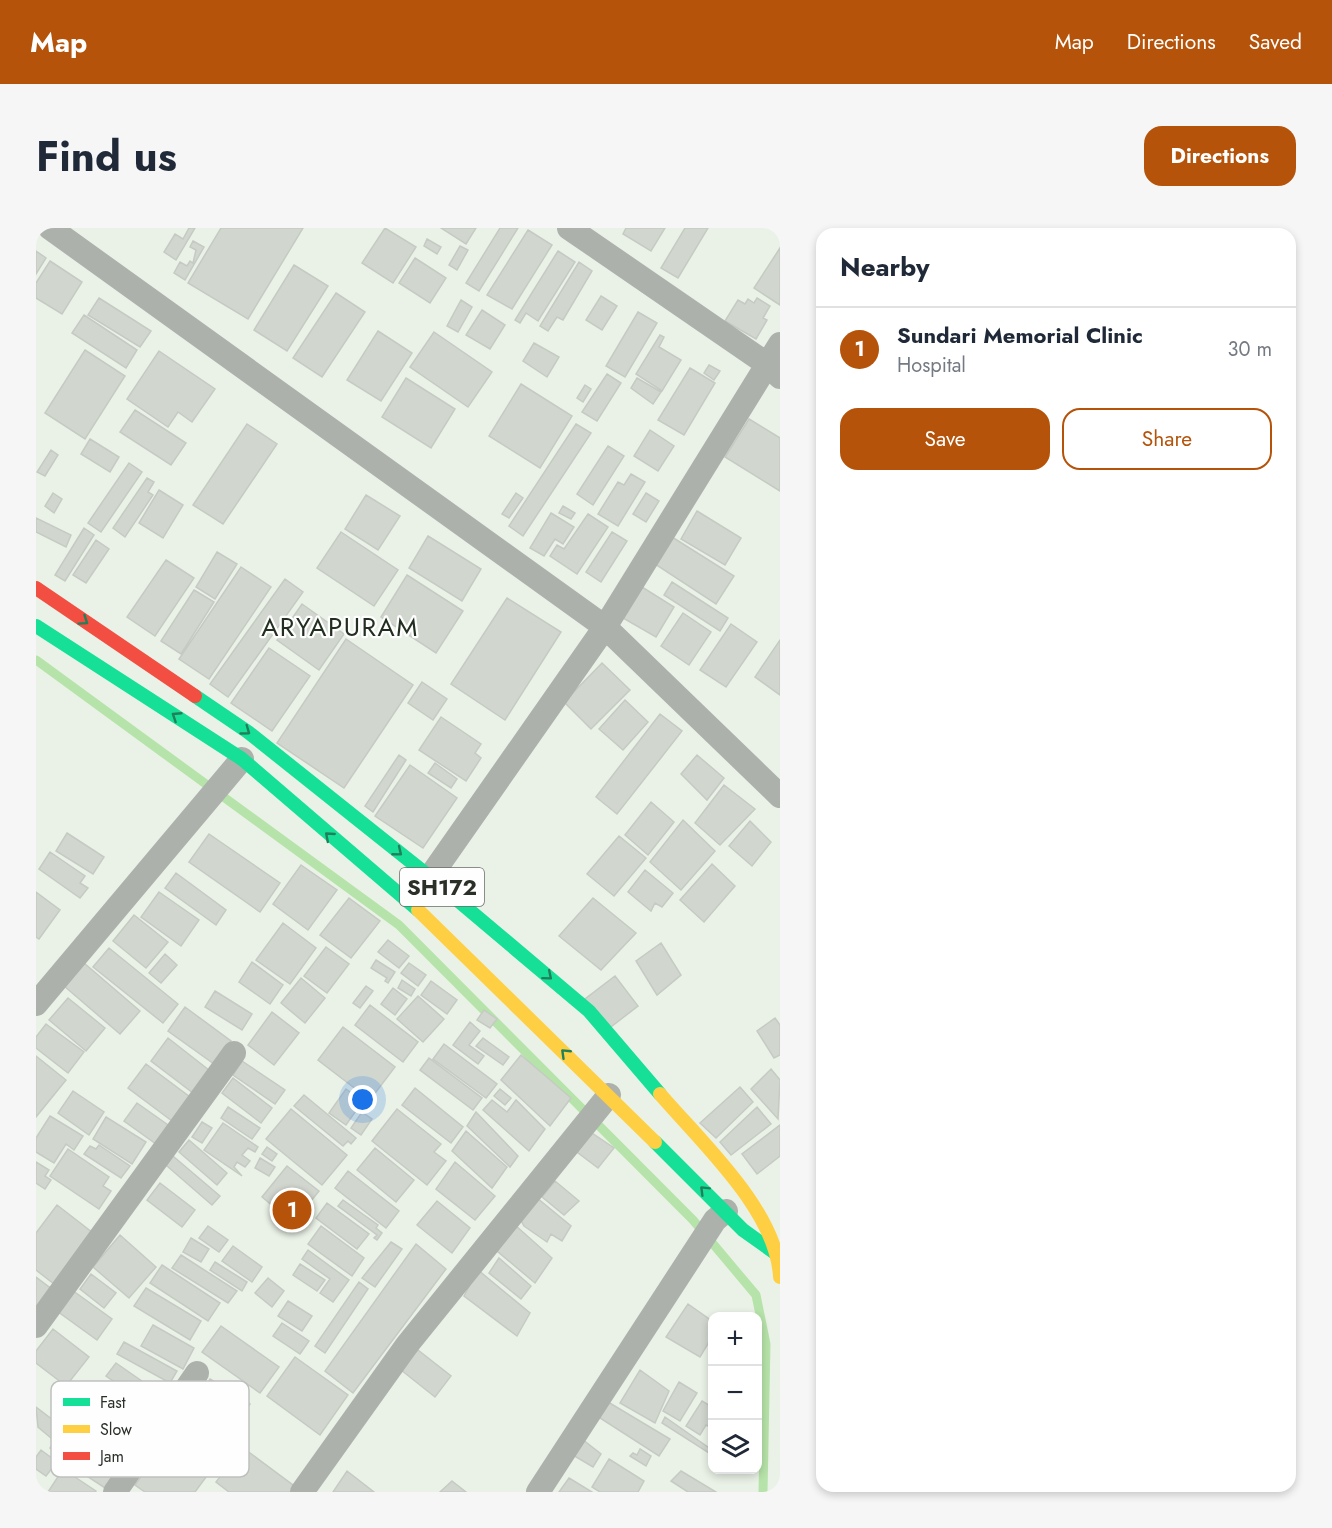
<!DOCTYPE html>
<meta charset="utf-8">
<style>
:root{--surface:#fff;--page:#f6f6f7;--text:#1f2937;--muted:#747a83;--line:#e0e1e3;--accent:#b45309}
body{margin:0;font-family:Jost,sans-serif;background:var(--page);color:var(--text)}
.controls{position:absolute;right:18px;bottom:18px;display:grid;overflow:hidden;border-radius:12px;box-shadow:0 3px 9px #0003}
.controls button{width:54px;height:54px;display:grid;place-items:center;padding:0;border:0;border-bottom:2px solid var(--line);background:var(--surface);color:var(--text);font:30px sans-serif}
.you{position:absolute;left:327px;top:872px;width:21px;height:21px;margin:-15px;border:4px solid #fff;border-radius:50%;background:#1a73e8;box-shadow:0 0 0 9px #1a73e833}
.badge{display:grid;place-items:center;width:39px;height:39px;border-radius:50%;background:var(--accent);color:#fff;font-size:20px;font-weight:700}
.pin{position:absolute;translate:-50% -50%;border:3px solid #fff;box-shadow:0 2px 6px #0006}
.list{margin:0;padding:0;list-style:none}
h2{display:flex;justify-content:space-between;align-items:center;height:78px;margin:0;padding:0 24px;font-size:26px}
h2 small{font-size:20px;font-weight:400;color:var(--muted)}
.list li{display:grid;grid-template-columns:39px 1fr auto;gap:18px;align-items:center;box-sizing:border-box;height:84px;padding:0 24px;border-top:2px solid var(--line)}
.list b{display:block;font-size:22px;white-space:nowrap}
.list p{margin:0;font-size:20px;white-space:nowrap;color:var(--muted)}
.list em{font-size:20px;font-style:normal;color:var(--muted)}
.actions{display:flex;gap:12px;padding:18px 24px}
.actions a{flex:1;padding:14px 0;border:2px solid var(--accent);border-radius:18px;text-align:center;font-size:21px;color:var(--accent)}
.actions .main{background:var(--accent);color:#fff}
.icon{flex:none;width:33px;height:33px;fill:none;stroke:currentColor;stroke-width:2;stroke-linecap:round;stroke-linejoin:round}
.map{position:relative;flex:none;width:744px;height:1264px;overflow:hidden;border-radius:18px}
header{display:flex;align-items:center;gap:36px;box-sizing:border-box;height:84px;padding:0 30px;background:var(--accent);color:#fff}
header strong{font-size:28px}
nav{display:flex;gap:33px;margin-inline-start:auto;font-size:21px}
.intro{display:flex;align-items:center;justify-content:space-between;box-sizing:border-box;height:144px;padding:0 36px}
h1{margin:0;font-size:42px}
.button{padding:15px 27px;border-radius:18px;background:var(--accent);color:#fff;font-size:21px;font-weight:700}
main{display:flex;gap:36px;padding:0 36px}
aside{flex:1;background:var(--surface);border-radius:18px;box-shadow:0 3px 9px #0003}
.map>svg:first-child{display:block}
</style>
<header>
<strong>Map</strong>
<nav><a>Map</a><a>Directions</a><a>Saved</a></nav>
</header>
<div class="intro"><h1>Find us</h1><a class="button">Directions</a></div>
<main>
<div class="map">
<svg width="744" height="1264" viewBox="0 0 744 1264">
<rect width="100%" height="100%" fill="#eaf2e7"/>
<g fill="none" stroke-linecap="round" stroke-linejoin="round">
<path stroke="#b6e3a9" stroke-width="9" d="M0 432 363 697 657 992 720 1067 730 1116 727 1264"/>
</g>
<path fill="#d1d7cf" stroke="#c5cac3" stroke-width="1.5" d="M153 0H159L140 32 128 24 139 6 147 11Z
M185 0H267L212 91 152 55Z
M349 0 380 19 357 55 326 35Z
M405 0H440L430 16Z
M464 0H482L443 63 430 55Z
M590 0H629L615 23 587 6Z
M649 0H672L642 50 625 40Z
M492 2 516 17 476 81 451 67Z
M391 11 405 19 401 26 388 18Z
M157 13 168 19 149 52 138 45 144 34 151 38 154 33 157 35 160 22 154 19Z
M424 18 432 22 421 42 413 37Z
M744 20V77L718 60Z
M0 23 10 30 0 46Z
M522 23 539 34 502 93 490 85 484 95 479 92Z
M379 30 410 50 394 75 363 55Z
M14 33 46 54 26 86 0 70V55Z
M543 34 556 43 527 92 521 89 512 103 504 98Z
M258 37 292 58 251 123 218 102Z
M300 65 329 84 286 149 257 130Z
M565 68 581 78 566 102 550 92Z
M63 70 115 103 104 119 52 87Z
M721 70 734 78 727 90 731 92 720 111 689 93 702 72 709 76 712 71 718 75Z
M425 72 436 79 422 104 411 98Z
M446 82 469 97 454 121 430 107Z
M602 84 621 95 589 149 570 138Z
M48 87 101 122 90 140 36 105Z
M342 103 376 125 345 173 311 152Z
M398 104 456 144 432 179 374 139Z
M624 107 628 109 623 119 645 132 626 163 600 146Z
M498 115 523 129 511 149 487 133Z
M49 122 89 148 49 211 9 185Z
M123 123 179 161 156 194 142 184 132 199 91 171Z
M673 137 684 143 678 152 668 145Z
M654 140 679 155 648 207 622 192Z
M571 146 585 155 561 193 546 184Z
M370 150 419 181 395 220 346 189Z
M601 150 625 164 617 176 595 160Z
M485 156 536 188 504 240 453 208Z
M549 157 555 161 547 174 541 170Z
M99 182 150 215 135 237 84 204Z
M713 191 744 210V263L689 229Z
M211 196 241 216 187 296 157 277Z
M540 196 555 205 487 308 473 298Z
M614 202 638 218 622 243 598 228Z
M54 211 83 229 74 244 45 226Z
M572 218 588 228 557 277 541 266Z
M15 222 22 227 9 248 1 244Z
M93 235 106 244 65 304 52 295Z
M595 246 609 254 582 298 562 286 582 254 588 257Z
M111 250 118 254 112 264 117 267 89 309 77 300Z
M123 262 147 277 127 310 103 295Z
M17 265 26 271 18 285 9 278Z
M480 265 487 270 473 290 466 286Z
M610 265 623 273 610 294 597 286Z
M330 267 364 288 342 322 309 301Z
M527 278 539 285 535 291 523 285Z
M661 283 705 310 689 337 645 311Z
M515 285 538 299 527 316 519 311 508 328 494 320Z
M552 286 572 299 541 346 514 328 521 317 528 321Z
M0 290 35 307 30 319 0 304Z
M48 300 58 307 29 353 19 347Z
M305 304 362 342 338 378 281 340Z
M576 304 591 313 565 354 550 344Z
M392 308 445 341 426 373 373 340Z
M636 309 698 348 680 376 619 336Z
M60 312 73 321 50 355 37 347Z
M181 324 201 336 179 371 160 359Z
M130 332 158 350 119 408 91 389Z
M205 339 235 359 173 451 143 431Z
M371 347 427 383 400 425 345 389Z
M249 351 267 364 192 469 174 456Z
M636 354 692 390 684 403 628 367Z
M606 359 638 379 620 409 587 390Z
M158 362 178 374 145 426 125 413Z
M471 370 525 404 469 492 415 456Z
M266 376 308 406 283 442 241 412Z
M647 385 675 404 653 437 625 418Z
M695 396 721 414 690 459 664 442Z
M310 411 377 457 308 560 241 515Z
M744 412V467L719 449Z
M233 420 274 448 236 503 195 475Z
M566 435 594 462 555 501 528 474Z
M386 454 411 471 397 492 372 475Z
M589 472 612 494 587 522 563 501Z
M624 486 646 503 581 586 560 569Z
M405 489 445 516 439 525 445 530 430 553 383 522Z
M363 527 370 532 337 584 329 578Z
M661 527 688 550 671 572 645 546Z
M399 535 421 551 415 560 392 545Z
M374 537 421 570 387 620 339 588Z
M688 557 719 581 684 617 659 595Z
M615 574 638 594 612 627 589 607Z
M647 592 679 623 645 662 614 634Z
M714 593 735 614 716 638 693 618Z
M31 605 68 629 57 646 20 623Z
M173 606 244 655 224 684 153 634Z
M583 608 610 630 578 668 551 646Z
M14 624 49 648 44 655 52 660 44 670 3 641Z
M676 636 699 658 668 694 644 672Z
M265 637 301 662 272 702 237 676Z
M609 642 637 665 626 679 619 675 615 683 592 664Z
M140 645 190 682 180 697 129 660Z
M0 664 24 682 3 711 0 709Z
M123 664 163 692 145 718 105 689Z
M313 670 344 693 315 730 284 707Z
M557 670 600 705 565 742 523 708Z
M98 687 132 714 110 740 77 713Z
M247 695 280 720 254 756 220 732Z
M352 712 373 728 363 740 342 724Z
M625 715 645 747 621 767 600 733Z
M290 719 313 736 291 765 268 748Z
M73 720 142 776 127 795 57 739Z
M129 726 141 737 125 755 113 745Z
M340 732 359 744 352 755 349 753 351 750 335 740Z
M216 734 247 757 234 776 203 754Z
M48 735 104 783 84 806 28 758Z
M373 735 390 747 382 758 365 745Z
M579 748 602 778 571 802 549 771Z
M265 750 289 770 269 795 245 775Z
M366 752 379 761 375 768 362 760Z
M395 753 421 772 411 786 385 767Z
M330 758 337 763 324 780 317 775Z
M357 760 371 771 359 787 345 776Z
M179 763 216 786 206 802 169 779Z
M382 768 408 791 387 814 361 791Z
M32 770 69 800 50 823 13 792Z
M334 777 382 814 367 834 319 797Z
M149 779 195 813 178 836 132 803Z
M448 782 461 791 454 800 441 792Z
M236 784 263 805 238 837 212 817Z
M739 790 744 797V827L738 830 721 803Z
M434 794 444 803 433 817 448 828 442 836 417 817Z
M10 796 48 824 32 845 0 820V809Z
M307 799 359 839 334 872 282 832Z
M132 810 174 843 157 865 115 833Z
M447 810 473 829 467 837 440 818Z
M408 816 461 856 450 870 397 831Z
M485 827 535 870 514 898 465 852Z
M0 828 30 852 0 889Z
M393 830 446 870 437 882 384 842Z
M206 833 249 862 239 876 197 847Z
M110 836 154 869 136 893 92 860Z
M735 841 744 852 742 891 715 861Z
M197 850 236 880 225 895 186 865Z
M704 859 717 874 680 910 664 895Z
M379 860 427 899 415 915 366 877Z
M310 861 327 873 310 897 293 885Z
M464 861 475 870 469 877 458 868Z
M37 863 68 884 53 907 22 885Z
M268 867 320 910 315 916 312 913 307 918 258 878Z
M456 872 471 884 480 872 509 901 493 923 447 882Z
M101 875 132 897 120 916 88 893Z
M192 879 224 900 216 911 185 890Z
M721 879 735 896 695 927 684 914Z
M255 881 311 927 286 957 230 911Z
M361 881 405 916 398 924 410 933 391 957 336 913Z
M326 884 336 891 325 907 315 900Z
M440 884 482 928 474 939 431 898Z
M14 888 47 908 38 922 30 916 18 935 0 924V910Z
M70 889 110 914 96 936 57 911Z
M166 894 176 900 166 915 156 909Z
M187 895 222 919 219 924 212 920 206 927 214 933 209 939 201 934 198 939 206 948 168 922Z
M744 897V928L721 946 706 926Z
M430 903 471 939 456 960 416 923Z
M556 905 578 920 562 940 541 924Z
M153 912 191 945 181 957 143 924Z
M63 917 94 938 85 950 48 926 54 918 60 921Z
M231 919 241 926 236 933 226 926Z
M339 920 378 952 360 974 321 942Z
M32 921 73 949 67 958 75 963 63 981 14 948Z
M131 923 184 968 176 977 124 932Z
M224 930 239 939 233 948 219 940Z
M0 934 13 942 9 948 15 952 9 961 0 955Z
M419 934 459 968 439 992 400 961Z
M251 938 283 963 257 995 226 969Z
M312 943 363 983 350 1000 299 960Z
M519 953 543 973 528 987 506 969Z
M124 955 159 982 146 999 111 972Z
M495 965 535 998 526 1013 515 1006 511 1014 488 998 481 985Z
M307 972 342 997 340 1000 346 1005 341 1012 338 1010 341 1007 302 978Z
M401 973 434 1000 416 1025 381 997Z
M291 975 333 1006 321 1021 280 990Z
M21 977 57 1005 18 1056 0 1042V1005Z
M479 997 516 1030 499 1055 461 1023Z
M172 998 192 1012 183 1024 163 1010Z
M285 998 328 1030 316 1048 272 1016Z
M84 1007 120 1039 93 1070 57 1039Z
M155 1010 173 1021 165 1034 147 1024Z
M355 1014 366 1021 339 1059 326 1050Z
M380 1016 410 1041 317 1165 289 1143Z
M197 1018 226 1039 216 1054 186 1033Z
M272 1022 313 1052 297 1074 284 1065 294 1051 266 1031Z
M145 1027 201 1063 192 1075 136 1040Z
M463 1030 495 1058 485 1071 453 1045Z
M179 1034 211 1054 206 1063 174 1042Z
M264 1036 289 1052 281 1063 257 1047Z
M126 1037 184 1075 172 1093 114 1055Z
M442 1042 494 1085 481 1108 428 1068Z
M55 1046 80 1065 68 1080 44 1061Z
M0 1049 17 1062 0 1085Z
M232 1050 248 1063 236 1079 219 1065Z
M323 1054 332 1061 289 1125 279 1118Z
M110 1060 165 1093 154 1112 98 1078Z
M36 1062 76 1091 61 1112 21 1083Z
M252 1073 276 1088 266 1103 242 1088Z
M652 1076 676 1093V1109L664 1129 630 1109Z
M246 1095 273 1113 264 1126 237 1108Z
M117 1097 158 1120 147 1141 105 1118Z
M185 1098 243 1139 224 1165 166 1124Z
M17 1101 53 1129 30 1158 0 1135V1123Z
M88 1114 141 1143 134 1155 81 1126Z
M382 1122 415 1148 399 1169 365 1142Z
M259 1129 312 1167 284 1207 231 1168Z
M80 1135 133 1172 124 1185 70 1148Z
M604 1142 633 1163 619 1195 584 1175Z
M174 1151 214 1176 195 1206 155 1181Z
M643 1154 661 1165 644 1193 627 1183Z
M666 1173 676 1179V1200L670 1197 664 1207 650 1198Z
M572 1174 634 1211 623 1228 561 1188Z
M42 1177 59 1188 31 1231 14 1220Z
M0 1179 25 1198 15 1210 2 1199Z
M150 1187 193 1218 159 1264H109L99 1257Z
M629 1189 676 1222V1227L626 1195Z
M64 1190 99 1212 69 1260 34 1237Z
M546 1211 565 1226 557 1239 535 1226Z
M206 1219 261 1260 258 1264H193L180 1254Z
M604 1221 615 1228 610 1238 594 1228 597 1225 601 1227Z
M5 1222 21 1234 10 1248 0 1241V1229Z
M573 1231 608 1253 602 1264H564L556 1259Z
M27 1241 60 1263 59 1264H12Z
M311 1243 338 1264H297Z
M645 1243 680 1264H652L635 1253Z
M533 1250 556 1264H523Z
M416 1253 430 1264H404Z"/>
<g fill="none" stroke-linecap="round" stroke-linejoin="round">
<path stroke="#adb1ac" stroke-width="24" d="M14 0 569 399 744 568
M533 0 731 136 744 149
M394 649 569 399 744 116
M0 776 206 531
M0 1098 198 825
M79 1264 161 1145
M266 1264 371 1117 573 867
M502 1264 679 992 690 983"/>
<path stroke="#16e098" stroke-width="14" d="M0 398 206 531 382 682
M159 468 212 504 394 649 553 783 624 866
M619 914 707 1002 742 1027"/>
<path stroke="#ffcf43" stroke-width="14" d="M382 682 619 914
M624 866C666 915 741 983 744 1049"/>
<path stroke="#f24e42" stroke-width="14" d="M0 360 159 468"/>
</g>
<defs><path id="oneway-chevron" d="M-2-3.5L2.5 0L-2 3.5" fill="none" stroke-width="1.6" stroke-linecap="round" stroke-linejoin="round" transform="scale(1.5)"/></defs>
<g stroke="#217f5a">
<use href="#oneway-chevron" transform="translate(48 393) rotate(34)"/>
<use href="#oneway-chevron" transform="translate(140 488) rotate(-147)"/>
<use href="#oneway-chevron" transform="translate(210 503) rotate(36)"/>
<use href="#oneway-chevron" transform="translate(293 608) rotate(-139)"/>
<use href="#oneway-chevron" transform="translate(362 624) rotate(39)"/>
<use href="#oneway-chevron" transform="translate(512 748) rotate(40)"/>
<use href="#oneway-chevron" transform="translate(529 825) rotate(-136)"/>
<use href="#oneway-chevron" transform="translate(668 962) rotate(-135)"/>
</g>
<g text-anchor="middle" stroke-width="4.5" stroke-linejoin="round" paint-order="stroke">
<rect fill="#fefefe" stroke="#6a6d68" stroke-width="1.5" x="364" y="640" width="84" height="38" rx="4.5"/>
<g font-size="22" font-weight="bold" fill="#2a2f28">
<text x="406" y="667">SH172</text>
</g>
<g font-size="26" letter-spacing="1.5" fill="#222e1f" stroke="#fefefe">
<text x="304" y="408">ARYAPURAM</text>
</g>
</g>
<rect x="15" y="1153" width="198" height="96" rx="9" fill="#fefefe" stroke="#bec0be" stroke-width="1.5"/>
<rect x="27" y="1170" width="27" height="8" fill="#16e098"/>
<rect x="27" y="1197" width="27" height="8" fill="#ffcf43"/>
<rect x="27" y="1224" width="27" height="8" fill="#f24e42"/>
<g font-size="16" fill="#2a2f28">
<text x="64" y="1180">Fast</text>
<text x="64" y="1207">Slow</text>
<text x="64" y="1234">Jam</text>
</g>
</svg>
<div class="controls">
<button>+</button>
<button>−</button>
<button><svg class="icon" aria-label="layers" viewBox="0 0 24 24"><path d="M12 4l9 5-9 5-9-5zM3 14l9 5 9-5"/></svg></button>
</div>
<div class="you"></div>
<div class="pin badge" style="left:256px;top:982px">1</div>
</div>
<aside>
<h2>Nearby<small></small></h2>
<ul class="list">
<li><span class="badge">1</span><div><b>Sundari Memorial Clinic</b><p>Hospital</p></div><em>30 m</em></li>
</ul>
<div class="actions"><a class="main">Save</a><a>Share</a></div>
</aside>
</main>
